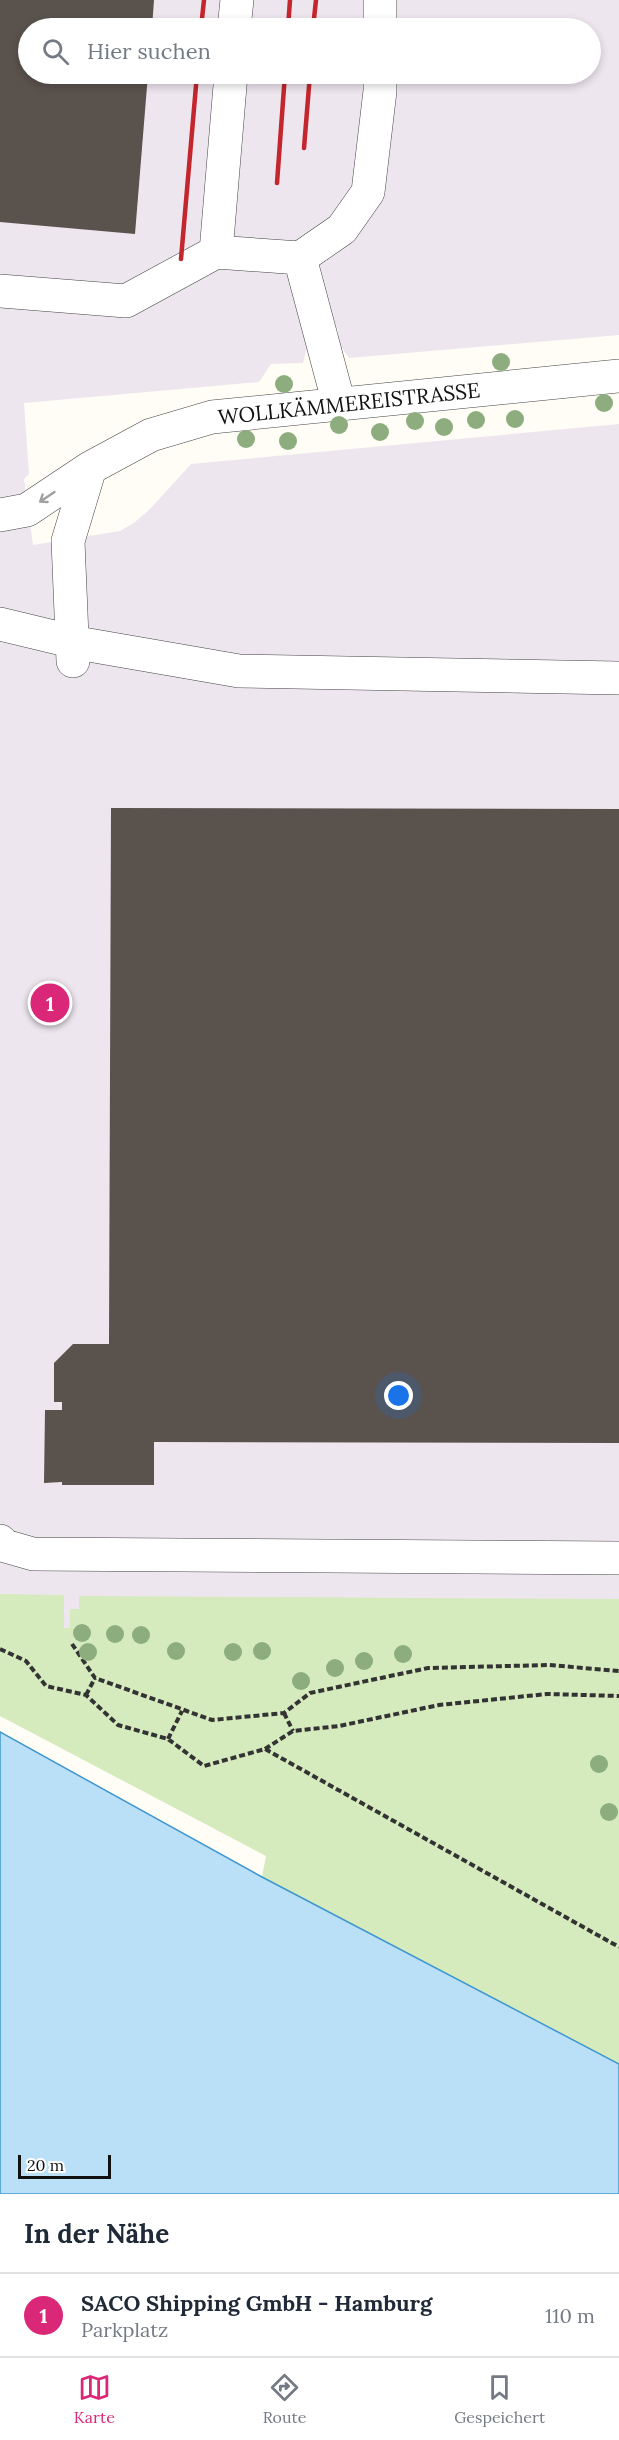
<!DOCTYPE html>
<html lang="de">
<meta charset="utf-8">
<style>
:root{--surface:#fff;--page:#f6f6f7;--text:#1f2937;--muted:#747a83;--line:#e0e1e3;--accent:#db2777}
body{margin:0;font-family:Lora,serif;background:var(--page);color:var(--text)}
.scale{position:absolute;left:18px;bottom:15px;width:93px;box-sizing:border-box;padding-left:6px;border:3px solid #111;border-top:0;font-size:16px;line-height:21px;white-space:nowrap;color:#111;-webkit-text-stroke:4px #fff;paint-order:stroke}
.you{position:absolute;left:399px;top:1396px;width:21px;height:21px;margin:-15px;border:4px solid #fff;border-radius:50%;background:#1a73e8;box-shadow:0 0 0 9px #1a73e833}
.badge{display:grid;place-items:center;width:39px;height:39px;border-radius:50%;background:var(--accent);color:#fff;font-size:20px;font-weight:700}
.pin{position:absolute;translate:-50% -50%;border:3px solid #fff;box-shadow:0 2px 6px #0006}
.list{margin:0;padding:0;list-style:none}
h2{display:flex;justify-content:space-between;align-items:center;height:78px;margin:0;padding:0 24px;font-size:26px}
h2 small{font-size:20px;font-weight:400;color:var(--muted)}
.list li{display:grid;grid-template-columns:39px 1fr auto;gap:18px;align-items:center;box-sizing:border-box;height:84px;padding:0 24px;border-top:2px solid var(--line)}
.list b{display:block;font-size:22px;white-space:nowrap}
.list p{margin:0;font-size:20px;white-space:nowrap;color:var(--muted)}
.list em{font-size:20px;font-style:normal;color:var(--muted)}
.icon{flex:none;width:33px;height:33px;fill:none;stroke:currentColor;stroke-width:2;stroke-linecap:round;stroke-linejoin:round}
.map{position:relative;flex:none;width:619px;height:2194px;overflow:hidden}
.search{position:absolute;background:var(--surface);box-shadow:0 3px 9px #0003;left:18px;right:18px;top:18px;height:66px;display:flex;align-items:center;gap:15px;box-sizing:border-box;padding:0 21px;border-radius:33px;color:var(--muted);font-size:22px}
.sheet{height:162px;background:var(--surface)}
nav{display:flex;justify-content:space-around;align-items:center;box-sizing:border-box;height:84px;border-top:2px solid var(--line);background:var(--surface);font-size:16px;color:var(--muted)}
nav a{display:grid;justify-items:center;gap:3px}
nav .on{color:var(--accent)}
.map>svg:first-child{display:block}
</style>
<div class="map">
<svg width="619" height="2194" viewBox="0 0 619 2194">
<rect width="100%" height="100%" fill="#fffdf5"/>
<path fill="#eee6ef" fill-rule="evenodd" d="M0 0H619V335L349 358 339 344 338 328 306 351 303 363 271 364 259 382 24 403 29 474 24 479 33 545 120 531 135 522 149 510 191 464 619 424V1631L0 1628ZM28 28H590V74H28Z"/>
<path fill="#d5ebbd" d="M0 1594 64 1595V1628H70V1609H79V1596L619 1599V2064L262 1877 266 1856 0 1716Z"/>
<path fill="#b9e0f7" stroke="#3f96cf" stroke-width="1.5" d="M0 1732 262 1877 619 2064V2194H0Z"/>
<path fill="#5a524d" d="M0 0H154L152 28H28V74H148L135 234 0 222Z
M111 808 619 809V1443L154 1442V1485H62V1482L44 1483 45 1410H62V1402H54V1363L73 1344H109Z"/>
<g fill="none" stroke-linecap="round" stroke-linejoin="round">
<g stroke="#444" stroke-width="34">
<path id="minor" d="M234 28 237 0
M380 28V0
M216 252 231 74
M300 258 342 229 368 192 380 91V74
M0 291 126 301 216 252 300 258 339 404
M0 515 27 510 90 468 151 435 212 417 619 376
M0 624 83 644 239 671 619 678
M73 661 68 541 90 468
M0 1541 5 1546 33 1554 619 1558"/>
</g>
<path stroke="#333" stroke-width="4" stroke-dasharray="6 3" stroke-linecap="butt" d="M72 1644 95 1678 212 1720 284 1713 310 1693 428 1668 549 1665 619 1671
M0 1649 26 1661 46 1686 86 1695 118 1725 168 1739 204 1766 265 1749 619 1947
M86 1695 95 1678
M284 1713 293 1731
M168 1739 182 1711
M265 1749 293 1731 339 1726 439 1705 547 1694 619 1696"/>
<use href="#minor" stroke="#fff" stroke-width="33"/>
<path stroke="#c4262e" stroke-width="4.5" d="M201 28 204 0
M288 28 290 0
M313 28 316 0
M304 148 310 74
M277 183 285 74
M181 259 197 74"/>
</g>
<g fill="#8dad7f">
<circle cx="501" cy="362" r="9"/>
<circle cx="284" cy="384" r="9"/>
<circle cx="604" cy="403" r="9"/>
<circle cx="515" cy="419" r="9"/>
<circle cx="476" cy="420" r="9"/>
<circle cx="415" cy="421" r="9"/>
<circle cx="339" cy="425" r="9"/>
<circle cx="444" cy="427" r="9"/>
<circle cx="380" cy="432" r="9"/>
<circle cx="246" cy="439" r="9"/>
<circle cx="288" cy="441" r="9"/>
<circle cx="82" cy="1633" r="9"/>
<circle cx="115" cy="1634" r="9"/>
<circle cx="141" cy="1635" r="9"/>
<circle cx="176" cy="1651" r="9"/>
<circle cx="262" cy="1651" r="9"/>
<circle cx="88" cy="1652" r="9"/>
<circle cx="233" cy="1652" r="9"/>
<circle cx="403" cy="1654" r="9"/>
<circle cx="364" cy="1661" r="9"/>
<circle cx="335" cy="1668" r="9"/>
<circle cx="301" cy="1681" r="9"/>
<circle cx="599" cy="1764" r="9"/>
<circle cx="609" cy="1812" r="9"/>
</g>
<defs><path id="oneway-shaft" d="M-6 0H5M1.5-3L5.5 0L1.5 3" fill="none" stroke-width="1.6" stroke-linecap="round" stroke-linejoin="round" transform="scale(1.5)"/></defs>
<use stroke="#a0a0a0" href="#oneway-shaft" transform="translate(47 497) rotate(146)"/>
<g text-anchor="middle" stroke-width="6" stroke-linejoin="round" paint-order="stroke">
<g font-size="21" fill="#111" stroke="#fff">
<text transform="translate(349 404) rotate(-6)" y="7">WOLLKÄMMEREISTRASSE</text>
</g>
</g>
</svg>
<div class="scale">20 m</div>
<div class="you"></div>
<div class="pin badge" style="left:50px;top:1003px">1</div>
<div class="search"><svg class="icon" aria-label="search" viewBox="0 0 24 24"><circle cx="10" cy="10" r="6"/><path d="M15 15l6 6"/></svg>Hier suchen</div>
</div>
<section class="sheet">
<h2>In der Nähe<small></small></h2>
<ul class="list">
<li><span class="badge">1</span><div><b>SACO Shipping GmbH - Hamburg</b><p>Parkplatz</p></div><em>110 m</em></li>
</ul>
</section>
<nav>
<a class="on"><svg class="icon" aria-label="map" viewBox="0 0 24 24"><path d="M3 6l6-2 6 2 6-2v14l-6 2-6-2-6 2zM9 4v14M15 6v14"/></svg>Karte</a>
<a><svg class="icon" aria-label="directions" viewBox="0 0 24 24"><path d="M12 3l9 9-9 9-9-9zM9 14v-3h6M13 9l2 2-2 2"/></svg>Route</a>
<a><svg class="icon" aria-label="saved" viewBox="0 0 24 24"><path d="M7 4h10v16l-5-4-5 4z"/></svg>Gespeichert</a>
</nav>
